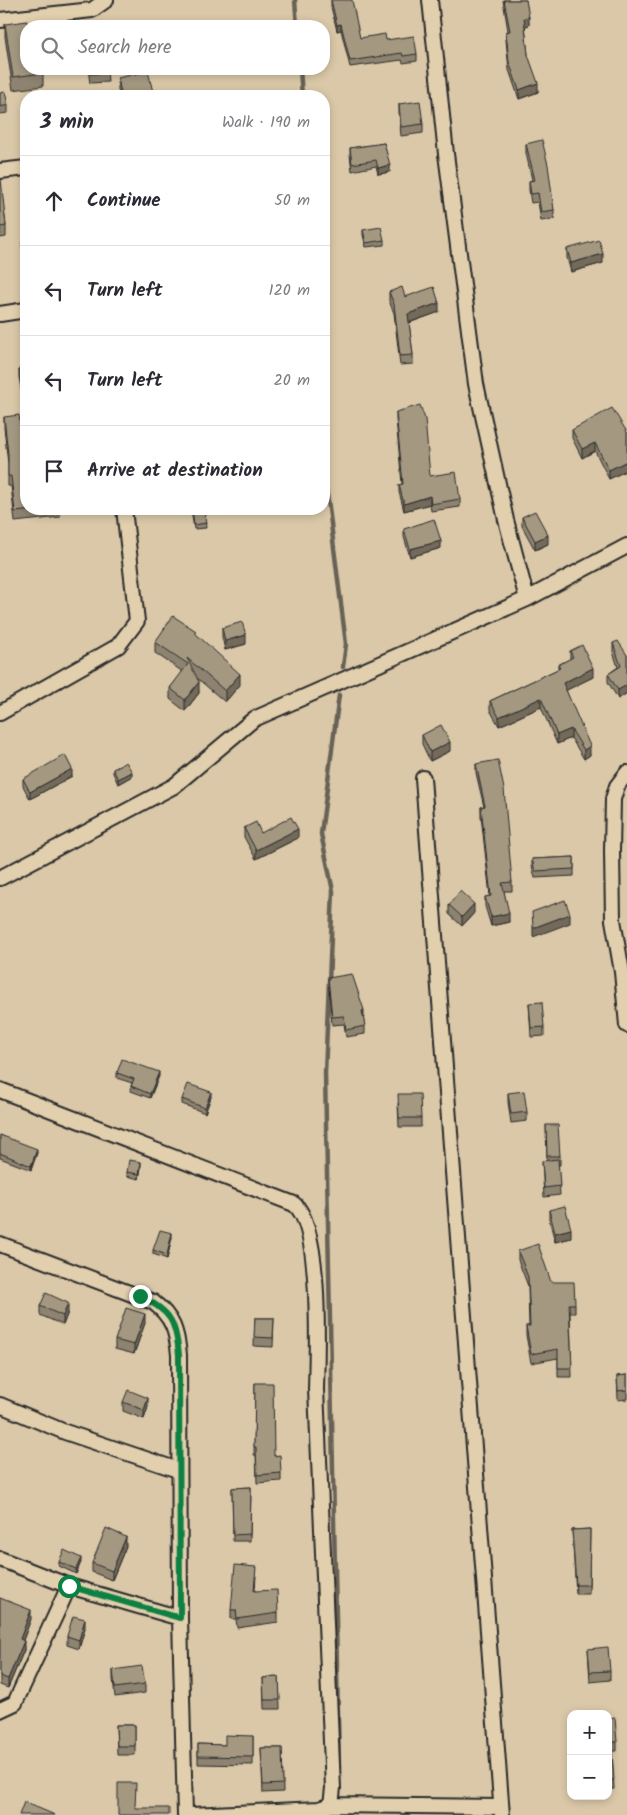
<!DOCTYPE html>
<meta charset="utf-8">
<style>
:root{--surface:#fff;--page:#f7f7f7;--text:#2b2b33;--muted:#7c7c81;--line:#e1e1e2}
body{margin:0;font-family:Kalam,sans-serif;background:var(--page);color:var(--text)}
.controls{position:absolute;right:15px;bottom:15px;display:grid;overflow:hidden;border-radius:10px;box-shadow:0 2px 8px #0003}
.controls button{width:45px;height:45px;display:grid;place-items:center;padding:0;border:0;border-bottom:1px solid var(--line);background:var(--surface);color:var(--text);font:25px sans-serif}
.stop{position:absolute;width:15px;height:15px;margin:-11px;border:4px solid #0b8043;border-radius:50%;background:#fff}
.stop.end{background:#0b8043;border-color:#fff;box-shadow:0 1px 5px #0008}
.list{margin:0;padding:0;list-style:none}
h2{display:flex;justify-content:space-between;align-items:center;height:65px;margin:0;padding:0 20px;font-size:21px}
h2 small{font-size:16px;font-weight:400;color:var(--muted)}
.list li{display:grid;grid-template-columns:32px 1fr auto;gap:15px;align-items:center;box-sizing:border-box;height:90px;padding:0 20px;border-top:1px solid var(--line)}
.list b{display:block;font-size:19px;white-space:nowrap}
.list em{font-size:16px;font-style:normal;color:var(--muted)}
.icon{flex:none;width:28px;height:28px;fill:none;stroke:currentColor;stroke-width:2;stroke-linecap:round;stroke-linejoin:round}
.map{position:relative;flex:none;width:627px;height:1815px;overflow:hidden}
.search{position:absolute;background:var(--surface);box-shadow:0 2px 8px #0003;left:20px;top:20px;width:310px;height:55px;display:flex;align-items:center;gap:12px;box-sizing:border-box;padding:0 18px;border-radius:20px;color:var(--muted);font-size:19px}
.panel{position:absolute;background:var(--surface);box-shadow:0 2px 8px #0003;left:20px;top:90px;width:310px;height:425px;border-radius:20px}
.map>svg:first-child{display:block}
</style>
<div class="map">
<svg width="627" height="1815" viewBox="0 0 627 1815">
<rect width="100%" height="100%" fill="#dac8a8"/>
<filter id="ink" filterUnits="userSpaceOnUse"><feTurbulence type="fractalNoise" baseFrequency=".02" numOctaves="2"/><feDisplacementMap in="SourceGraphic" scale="10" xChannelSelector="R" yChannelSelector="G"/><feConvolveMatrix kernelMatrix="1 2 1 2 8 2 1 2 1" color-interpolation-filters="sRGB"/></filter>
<g filter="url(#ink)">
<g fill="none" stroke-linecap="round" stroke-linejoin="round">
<path stroke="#676256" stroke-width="4.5" d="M295 0 297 26
M300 69 302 96
M324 481 328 500 346 644 343 667
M339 1768 325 1073 333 891 321 834 339 695"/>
<g stroke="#2b2b2b" stroke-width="18">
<path id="street" d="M430 0 446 154 476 384 506 520 527 599
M0 20 92 10 106 0
M0 171 26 168
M0 314 26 310
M0 713 118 646 137 621 124 509
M627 773 617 786 613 799 612 851 613 920 622 972 627 1025
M423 778 502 1815
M0 878 174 786 254 719 527 599 627 546
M0 1090 294 1204C322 1226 317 1352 316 1389L333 1788 331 1805 319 1809 191 1815
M0 1244 153 1302C173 1317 177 1332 179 1355L180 1618 185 1815
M0 1405 65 1432 178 1470
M0 1559 69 1586 180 1618
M0 1710 15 1703 69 1586
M331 1805 501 1807"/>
</g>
<use href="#street" stroke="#e1cfad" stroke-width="14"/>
</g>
<path fill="#8d836f" stroke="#2b2b2b" d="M331 0 360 38 386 40 417 54V61L403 63 402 60 350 67 341 30 337 31 331 7Z
M503 0H526L529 25 525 26 528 55 538 92 519 99 509 70 506 40V32L508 31Z
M5 24 26 69 43 73V86L13 90 5 37Z
M88 69H107L108 82 90 83Z
M118 78 153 96 119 93 118 90Z
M0 93 8 105V113L0 114Z
M399 104 423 124V133L401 136 399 113Z
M384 143 390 172 378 174 376 166 352 171 350 155V148Z
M526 144 554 210V219L541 221 538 202 531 203 529 190V181L532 180 526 153Z
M0 179 6 226V237L0 238Z
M363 230 384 240V245L366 247 363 235Z
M26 241V264L22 246V242Z
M567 249 603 263 571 272 567 258Z
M389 292 405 297 439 312 409 323 413 355V364L400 365 394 313 389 301Z
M26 343V399L23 400 19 377V369L24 368 22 352V344Z
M396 412 430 476 460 499V507L431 511 430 504 404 511 399 492V485L402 484 396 419Z
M4 417 26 509H60V517L15 522 11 486H8V464L4 428Z
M572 430 627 432V470L609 479 595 451 582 458 572 438Z
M191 509H204L206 528 194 529Z
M522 517 548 544 535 550 522 526Z
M404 529 441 548 410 557 404 537Z
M222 628 246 644 225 650 222 637Z
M196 634 240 685 225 702 197 678 199 693 185 711 170 699V688L183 672 155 653V642Z
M613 643 627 655V693L618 699 608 682V674L618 667 613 652Z
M570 651 593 677 566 690 590 755 584 759 571 738 557 744 541 707 499 726 490 710V701L558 669V665L570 659Z
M422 735 450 751 430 761 422 744Z
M476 764 512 882V891H504L509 922 491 926 485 906V897L490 896 481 816V807H484L476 773Z
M113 769 132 776 118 784 113 773Z
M72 776 30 799 23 786V779Z
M244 828 261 833 298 838 256 859 244 837Z
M574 857V876L535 878 532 866V859Z
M449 905 474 913 462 926 449 914Z
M328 978 364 1018H363L365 1026V1034L346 1037 344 1024 332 1025Z
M529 1003 544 1027V1036L531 1037Z
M117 1073 159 1076 150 1098 131 1091V1086L132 1083 117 1078Z
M508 1093 527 1112V1121L511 1123 508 1102Z
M211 1097 205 1113 182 1104V1099Z
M398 1103 421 1118V1127H399Z
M546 1125 560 1156V1165H558L560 1195 544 1197 542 1161 547 1160Z
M0 1135 37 1153 31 1170 0 1158Z
M141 1167 139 1179 127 1176V1172Z
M549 1210 571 1238 555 1242 549 1219Z
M172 1237 167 1259 153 1254V1250Z
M518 1251 575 1304V1313H570L572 1377H558V1358L531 1363 526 1335V1326H529L528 1286 518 1260Z
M40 1306 68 1312 63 1325 40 1315Z
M255 1318H274L273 1347 254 1346Z
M145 1323 134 1354 115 1349V1340Z
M627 1375V1399L618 1400 617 1376Z
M255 1383 274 1456 281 1473V1481L257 1483 256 1455H254Z
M123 1402 148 1407 144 1419 123 1411Z
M251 1487 250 1541H233L232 1488Z
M590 1529 589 1594H576L572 1530Z
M126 1546 112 1580 92 1572V1563Z
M59 1562H81L76 1574 59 1566Z
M256 1576 255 1591 278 1613V1622L237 1628 236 1619H231V1610Z
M0 1598 31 1619 23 1640 24 1650 8 1688 0 1685Z
M85 1628 79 1649 67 1645V1636Z
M588 1649 610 1671V1680L590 1682Z
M113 1670 145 1684V1693L115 1697 113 1679Z
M279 1677 280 1709H264L263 1678Z
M608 1719 617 1742V1751H612L614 1789H608Z
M116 1725H135V1755H117Z
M253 1736V1765L198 1764V1744L225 1745Z
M261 1748H282L283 1792 263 1793Z"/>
<path fill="#736a5a" stroke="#2b2b2b" d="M529 17V25L524 27V18Z
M341 24V30L337 31V25Z
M538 83V92L519 99V90Z
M153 92V96H143V94Z
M390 165V172L378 174V168Z
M603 254V263L571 272V263Z
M439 303V312L408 323V314Z
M595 443V451L582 458V449Z
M627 461V470L609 479V470Z
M430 496V504L404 511V504Z
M548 535V544L535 550V541Z
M441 541V548L410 557V549Z
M246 635V644L225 650V641Z
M593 668V677L563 692V683Z
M240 674V685L225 702V691Z
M199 682V693L185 711V700Z
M627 685V693L618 699V690Z
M541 698V707L499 726V717Z
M571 729V738L557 744V735Z
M450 742V751L430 761V752Z
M590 746V755L584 759V750Z
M72 769V776L30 799V792Z
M132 772V776L118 784V779Z
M298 829V838L256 859V850Z
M474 904V913L462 926V917Z
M509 913V922L491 926V917Z
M570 914V923L533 937V928Z
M364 1010V1018L362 1019V1011Z
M159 1072V1076L150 1098V1094Z
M211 1092V1097L205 1113V1108Z
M37 1149V1153L31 1170V1166Z
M141 1162V1167L139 1179V1174Z
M571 1229V1238L555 1242V1233Z
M172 1233V1237L167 1259V1255Z
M68 1303V1312L63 1325V1316Z
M145 1314V1323L134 1354V1345Z
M148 1398V1407L144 1419V1410Z
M126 1537V1546L112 1580V1571Z
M81 1558V1562L76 1574V1569Z
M31 1610V1619L20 1648V1639Z
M85 1619V1628L79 1649V1640Z
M24 1641V1650L8 1688V1679Z"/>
<path fill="#a49881" stroke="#2b2b2b" d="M331 0H352L360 38 385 34 386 40 414 36 417 54 403 56 402 53 350 61 341 24 337 25Z
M504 0H526L529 17 524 18 528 55 538 83 519 90 509 62 506 32 510 31Z
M27 21 28 26H26V69H42L43 73 13 77 5 24Z
M89 69H107L108 73 90 74Z
M148 71 153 92 143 94 144 96H105L121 93 118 78Z
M5 92 8 105 0 107V93Z
M420 101 423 124 401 127 399 104Z
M542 140 548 165 554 210 541 212 538 193 531 194 529 181 535 180 526 144Z
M384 143 390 165 378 168 376 160 352 164 350 148Z
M0 179H1L6 226 0 227Z
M381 227 384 240 366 243 363 230Z
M599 240 603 254 571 263 567 249Z
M26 241V259L22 242Z
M402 287 405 297 434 287 439 303 408 314 413 355 400 356 394 304 389 292Z
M26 343V391H23L19 369 25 368 22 344Z
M420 405 425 419 430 476 456 472 460 499 431 504 430 496 404 504 399 485 403 484 396 412Z
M612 408 627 432V461L609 470 595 443 582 449 572 430Z
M19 415 24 453H26V509H43L15 512 11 476H8V454L4 417Z
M192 509H204L206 523 194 525Z
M535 511 548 535 535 541 522 517Z
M434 519 441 541 410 549 404 529Z
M173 616 196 631 195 633 240 674 225 691 187 658 199 682 185 700 170 688 188 664 155 642Z
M242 622 246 635 225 641 222 628Z
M618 641 627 655V685L618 690 608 674 621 666 613 643Z
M582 645 593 668 563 683 590 746 584 750 571 729 557 735 541 698 499 717 490 701 560 668 558 665 573 657 570 651Z
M441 725 450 742 430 752 422 735Z
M65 755 72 769 30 792 23 779Z
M498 760 504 789 512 882 502 883 509 913 491 917 485 897 491 896 481 807 485 806 476 764Z
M126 762 132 772 118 779 113 769Z
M291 817 298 829 256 850 244 828 256 822 261 833Z
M574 857V869L535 871 532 859Z
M460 891 474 904 462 917 449 905Z
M565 900 570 914 533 928 532 912Z
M352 974 364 1010 362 1011 365 1026 346 1030 344 1016 332 1017 328 978Z
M542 1002 544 1027 531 1028 529 1003Z
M122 1059 159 1072 150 1094 131 1086 134 1079 117 1073Z
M188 1084 211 1092 205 1108 182 1099Z
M524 1091 527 1112 511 1114 508 1093Z
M398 1094H420L421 1118H399Z
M546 1125H558L560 1156H547Z
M0 1135 37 1149 31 1166 0 1153Z
M558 1159 560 1186 544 1188 542 1161Z
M129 1160 141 1162 139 1174 127 1172Z
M565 1206 571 1229 555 1233 549 1210Z
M160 1230 172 1233 167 1255 153 1250Z
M538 1244 551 1282H574L575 1304H569L572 1368H558V1349L531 1354 526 1326H530L528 1277 518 1251Z
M46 1293 68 1303 63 1316 40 1306Z
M126 1308 145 1314 134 1345 115 1340Z
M255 1318H274L273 1338 254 1337Z
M627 1375V1390L618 1391 617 1376Z
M255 1383H273L274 1456 280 1455 281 1473 257 1475 256 1447H254Z
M128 1390 148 1398 144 1410 123 1402Z
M251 1487 250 1534 233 1535 232 1488Z
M106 1528 126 1537 112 1571 92 1563Z
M590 1529 589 1585H576L572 1530Z
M64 1550 81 1558 76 1569 59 1562Z
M235 1565 256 1567 254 1591 277 1590 278 1613 237 1619 236 1610H231Z
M0 1598 31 1610 20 1639 24 1641 8 1679 0 1676Z
M73 1616 85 1619 79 1640 67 1636Z
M608 1647 610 1671 590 1672 588 1649Z
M142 1666 145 1684 115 1688 113 1670Z
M279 1677 280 1700H264L263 1678Z
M615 1718 617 1742H611L614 1780H608V1719Z
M116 1725H135V1746H117Z
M225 1735 253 1736V1757L198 1756V1744L225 1745Z
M261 1748H282L283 1784 263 1785Z
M118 1783H136L135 1808H169V1815H118Z
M24 1802 55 1815H19Z"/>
</g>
<g fill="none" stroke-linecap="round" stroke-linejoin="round" filter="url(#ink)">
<path stroke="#0b8043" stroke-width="6" d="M69 1586 180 1618 179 1355C176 1322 171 1311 140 1296"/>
</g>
</svg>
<div class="controls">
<button>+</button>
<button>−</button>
</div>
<div class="stop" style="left:69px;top:1586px"></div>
<div class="stop end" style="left:140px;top:1296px"></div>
<div class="search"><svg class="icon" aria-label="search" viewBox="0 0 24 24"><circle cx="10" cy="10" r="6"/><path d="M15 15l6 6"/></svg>Search here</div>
<section class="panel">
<h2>3 min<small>Walk · 190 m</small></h2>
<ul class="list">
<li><svg class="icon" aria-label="ahead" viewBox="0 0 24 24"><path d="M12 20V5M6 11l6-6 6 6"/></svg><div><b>Continue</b></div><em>50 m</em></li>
<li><svg class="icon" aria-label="left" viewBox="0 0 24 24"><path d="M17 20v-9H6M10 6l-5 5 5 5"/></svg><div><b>Turn left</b></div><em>120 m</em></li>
<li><svg class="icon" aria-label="left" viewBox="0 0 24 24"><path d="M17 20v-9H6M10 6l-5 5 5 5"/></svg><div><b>Turn left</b></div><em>20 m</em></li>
<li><svg class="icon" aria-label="arrive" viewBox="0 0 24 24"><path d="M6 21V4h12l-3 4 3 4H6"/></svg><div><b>Arrive at destination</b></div></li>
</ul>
</section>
</div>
